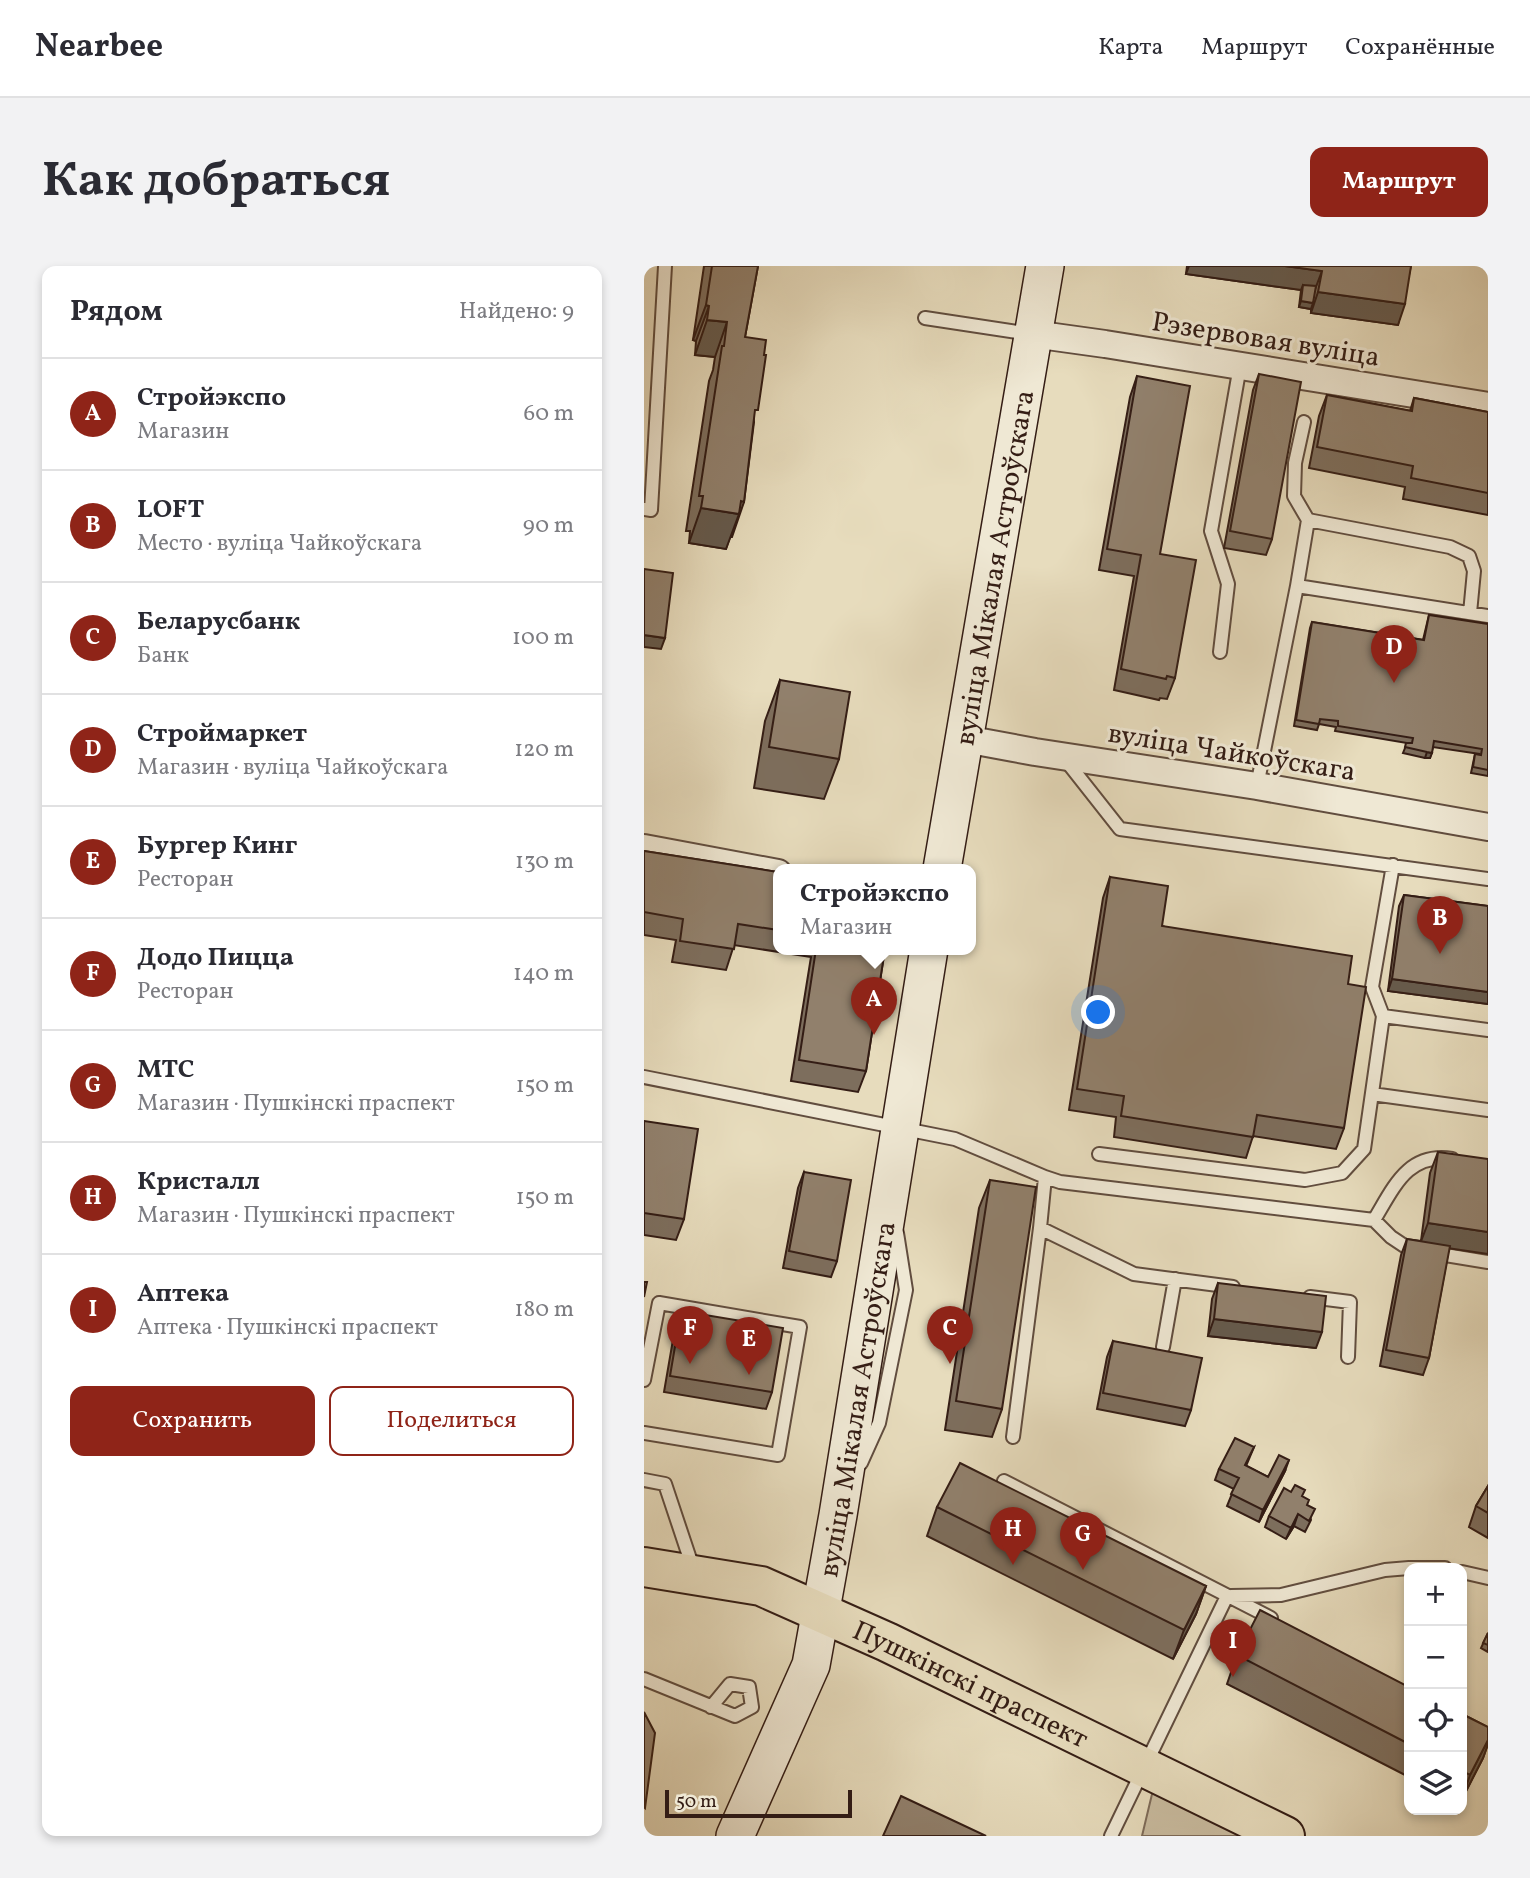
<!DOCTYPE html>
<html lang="ru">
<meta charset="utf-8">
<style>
:root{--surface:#fff;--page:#f2f2f3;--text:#2b2b33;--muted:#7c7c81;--line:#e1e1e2;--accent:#8f2418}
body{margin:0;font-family:Vollkorn,serif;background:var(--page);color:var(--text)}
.controls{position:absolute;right:21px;bottom:21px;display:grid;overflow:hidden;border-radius:14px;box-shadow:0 4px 10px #0003}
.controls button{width:63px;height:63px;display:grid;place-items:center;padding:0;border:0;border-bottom:2px solid var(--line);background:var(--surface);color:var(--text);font:35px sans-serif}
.scale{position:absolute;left:21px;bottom:18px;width:187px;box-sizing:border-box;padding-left:7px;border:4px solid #341d15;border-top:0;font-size:19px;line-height:24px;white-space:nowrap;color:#341d15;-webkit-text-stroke:5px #efe8d4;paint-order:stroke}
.you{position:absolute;left:455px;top:747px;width:24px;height:24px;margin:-18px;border:5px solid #fff;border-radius:50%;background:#1a73e8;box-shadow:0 0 0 10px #1a73e833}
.badge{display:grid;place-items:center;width:46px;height:46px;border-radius:50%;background:var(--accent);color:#fff;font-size:23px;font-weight:700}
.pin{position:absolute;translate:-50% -58px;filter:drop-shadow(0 2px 4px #0008)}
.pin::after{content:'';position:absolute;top:37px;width:24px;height:21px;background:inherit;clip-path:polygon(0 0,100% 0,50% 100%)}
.popup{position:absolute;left:129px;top:598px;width:203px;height:91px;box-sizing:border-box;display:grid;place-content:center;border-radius:14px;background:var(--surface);filter:drop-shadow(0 2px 5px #0005);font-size:23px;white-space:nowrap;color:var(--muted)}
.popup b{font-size:26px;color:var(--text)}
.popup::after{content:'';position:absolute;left:50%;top:100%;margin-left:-14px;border:14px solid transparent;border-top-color:var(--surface)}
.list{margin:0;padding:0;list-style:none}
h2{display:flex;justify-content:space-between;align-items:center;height:91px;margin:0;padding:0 28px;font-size:30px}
h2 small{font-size:23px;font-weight:400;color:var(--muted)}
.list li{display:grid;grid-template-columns:46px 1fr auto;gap:21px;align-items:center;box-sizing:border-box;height:112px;padding:0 28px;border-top:2px solid var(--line)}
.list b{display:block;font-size:26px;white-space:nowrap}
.list p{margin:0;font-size:23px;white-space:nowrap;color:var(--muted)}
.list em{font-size:23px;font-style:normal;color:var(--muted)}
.actions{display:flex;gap:14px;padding:21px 28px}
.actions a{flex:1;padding:16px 0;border:2px solid var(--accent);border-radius:14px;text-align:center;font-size:24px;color:var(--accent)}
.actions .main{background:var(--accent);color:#fff}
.icon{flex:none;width:38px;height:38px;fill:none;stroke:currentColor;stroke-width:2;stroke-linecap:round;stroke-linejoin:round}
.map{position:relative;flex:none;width:844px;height:1570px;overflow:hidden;border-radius:14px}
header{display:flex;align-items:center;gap:42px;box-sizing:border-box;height:98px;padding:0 35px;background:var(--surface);border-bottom:2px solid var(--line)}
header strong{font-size:33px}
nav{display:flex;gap:38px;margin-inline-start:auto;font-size:24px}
.intro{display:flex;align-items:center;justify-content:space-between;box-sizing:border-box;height:168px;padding:0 42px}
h1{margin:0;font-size:49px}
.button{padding:18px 32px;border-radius:14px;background:var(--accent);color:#fff;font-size:24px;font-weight:700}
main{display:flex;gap:42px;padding:0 42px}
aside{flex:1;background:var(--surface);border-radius:14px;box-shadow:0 4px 10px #0003}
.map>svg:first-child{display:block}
</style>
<header>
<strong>Nearbee</strong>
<nav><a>Карта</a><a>Маршрут</a><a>Сохранённые</a></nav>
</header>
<div class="intro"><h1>Как добраться</h1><a class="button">Маршрут</a></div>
<main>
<aside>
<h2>Рядом<small>Найдено: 9</small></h2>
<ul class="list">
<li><span class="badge">A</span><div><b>Стройэкспо</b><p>Магазин</p></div><em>60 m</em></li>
<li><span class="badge">B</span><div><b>LOFT</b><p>Место · вуліца Чайкоўскага</p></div><em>90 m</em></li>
<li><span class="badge">C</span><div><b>Беларусбанк</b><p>Банк</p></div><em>100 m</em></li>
<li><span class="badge">D</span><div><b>Строймаркет</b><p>Магазин · вуліца Чайкоўскага</p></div><em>120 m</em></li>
<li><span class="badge">E</span><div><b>Бургер Кинг</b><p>Ресторан</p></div><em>130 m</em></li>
<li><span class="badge">F</span><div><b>Додо Пицца</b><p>Ресторан</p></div><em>140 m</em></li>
<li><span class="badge">G</span><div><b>МТС</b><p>Магазин · Пушкінскі праспект</p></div><em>150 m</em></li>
<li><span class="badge">H</span><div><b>Кристалл</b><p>Магазин · Пушкінскі праспект</p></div><em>150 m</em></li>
<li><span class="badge">I</span><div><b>Аптека</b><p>Аптека · Пушкінскі праспект</p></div><em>180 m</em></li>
</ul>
<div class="actions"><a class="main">Сохранить</a><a>Поделиться</a></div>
</aside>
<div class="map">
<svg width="844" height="1570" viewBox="0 0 844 1570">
<rect width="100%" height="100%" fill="#e7dcbd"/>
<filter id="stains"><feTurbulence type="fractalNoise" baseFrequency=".00286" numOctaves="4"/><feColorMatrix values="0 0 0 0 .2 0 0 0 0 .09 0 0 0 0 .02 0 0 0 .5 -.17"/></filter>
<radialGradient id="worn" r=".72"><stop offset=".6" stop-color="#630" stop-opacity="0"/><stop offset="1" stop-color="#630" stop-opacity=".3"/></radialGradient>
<path fill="#c9bca0" stroke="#7e6c5a" stroke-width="2" d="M509 1524 599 1570H498Z"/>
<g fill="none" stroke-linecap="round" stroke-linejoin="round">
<g stroke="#614d3f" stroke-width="16">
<path id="lane" d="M281 52 386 68
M660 156 651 197 650 230 664 254
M0 243 7 244 21 0
M653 320 664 254 806 281 825 290 830 305 826 347
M576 386 584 318 567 265 596 100
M420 492 476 563 844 613
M613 520 653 320 844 350
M739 750 844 764
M0 811 311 873 401 911 396 962 369 1171
M728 828 844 844
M455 888 661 914 698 907 720 883 739 750 728 721 749 599
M401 911 416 916 730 954 747 971 765 983 844 996
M730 954C750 921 764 886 808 893
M396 962 490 1008 589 1021
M666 1031 706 1036 704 1091
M519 1081 531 1013
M0 1114 15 1037 156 1061 134 1189 0 1167
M217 1197 235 1157 262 1024 253 967
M0 1214 21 1218 49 1302
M360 1215 627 1352
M766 1302H801
M818 1306 844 1312
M587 1330 637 1329 741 1304 765 1302
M0 1413 91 1450 108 1441 105 1421 86 1418 67 1441
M467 1570 583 1330"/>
</g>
<g stroke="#614d3f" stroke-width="30">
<path id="street" d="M389 68 461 78 844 140
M321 473 391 486 613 520 844 561
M0 582 134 607"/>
</g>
<g stroke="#341d15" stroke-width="40">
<g id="secondary">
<path id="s1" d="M298 603 401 0"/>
<path id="s2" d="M91 1570 167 1399 194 1249 285 683"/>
</g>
</g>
<g stroke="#341d15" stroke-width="42">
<g id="primary">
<path id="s3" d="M0 1301 117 1320 243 1376 641 1570"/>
</g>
</g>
<use href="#lane" stroke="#efe8d4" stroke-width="12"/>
<use href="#street" stroke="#efe8d4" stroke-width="26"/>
<use href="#secondary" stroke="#efe8d4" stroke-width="37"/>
<use href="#primary" stroke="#e7dcbd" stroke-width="38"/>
</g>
<path fill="#7d6e5d" stroke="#341d15" stroke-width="2" d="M60 0H114L101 71 110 156 100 236 88 271H86L82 283 45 277 46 265H42L65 115 69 104 71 91 51 89 52 75 49 74Z
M543 0H767L754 59 667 47V43L655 41 657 24 542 8Z
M615 108 628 273 622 289 580 282 609 124Z
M493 110 531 412 523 433 516 432 515 434 470 424 490 310 455 304 486 131Z
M683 129 766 145 770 132 844 146V249L759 233 761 221 665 202 675 150Z
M785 349 844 358V510L827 507 831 488H836L789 481 786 492H781L759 487 763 477 691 465 692 461 675 458 673 464 650 460 666 362 668 356 779 374Z
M136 414 195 493 180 533 110 522 121 455Z
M0 585 134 606V683H241L222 805 214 826 147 815 167 691 90 679 82 704 28 696 32 674 0 669Z
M466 611 518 660 704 718 700 862 692 883 609 870 602 892 470 871 472 851 425 844 459 632Z
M760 629 844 640V738L744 725 755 640Z
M0 855 40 953 32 974 0 969Z
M794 886 805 982 785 1092 779 1109 736 1100 757 989 763 973 777 975 786 907Z
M160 906 193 995 187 1011 139 1002 154 922Z
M346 914 358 1143 348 1171 301 1164 335 942Z
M574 1017 672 1082 564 1070 568 1033Z
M37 1045 128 1126 122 1143 20 1126 31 1062Z
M469 1075 547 1144 541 1160 453 1143 463 1091Z
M610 1181 602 1200 624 1211 641 1205 615 1256 583 1240 590 1223 571 1214 575 1203Z
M844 1220V1272L825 1261 832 1240Z
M658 1230 663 1239 667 1254 661 1266 650 1260 642 1273 621 1261 625 1250Z
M293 1241 562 1320 552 1348 529 1393 283 1270Z
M844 1367V1386L837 1382Z
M593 1389 765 1421V1511L583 1418Z
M818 1448 844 1461V1478L839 1492 818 1533Z"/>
<path fill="#665a4c" stroke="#341d15" stroke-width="2" d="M545 0H641L678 5 670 26 659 19 657 24 542 8Z
M674 26 761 38 754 59 667 47Z
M657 35 669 37 667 43 655 41Z
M62 39 65 40 52 75 49 74Z
M63 54 83 56 71 91 51 89Z
M57 242 95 248 82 283 45 277Z
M0 369 21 372 17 383 0 381Z
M783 486 788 487 786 492H781Z
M748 713 844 726V738L744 725Z
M784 957 844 966V988L776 978Z
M570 1053 678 1066 672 1082 564 1070Z
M645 1194 641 1205 615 1256 619 1244Z
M654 1248 650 1260 642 1273 647 1262Z
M562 1320 552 1348 529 1393 540 1364Z
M844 1474V1478L839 1492 818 1533 826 1509Z"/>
<path fill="#91806c" stroke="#341d15" stroke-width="2" d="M68 0H114L101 71 122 74 120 89H122L114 144H111L100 236 97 235 95 248 57 242 59 230H55L78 80H80L83 56 63 54 65 40 62 39Z
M641 0H767L761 38 674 26 678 5Z
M659 19 672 20 669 37 657 35Z
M615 108 657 116 628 273 586 265Z
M493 110 546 120 516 288 552 294 531 412 523 410 522 413 477 403 497 289 463 283Z
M683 129 768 145 770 132 844 146V227L767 212 769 200 673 181Z
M0 303 29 307 21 372 0 369Z
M785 349 844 358V504L829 501 831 488 837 489 838 483 790 475 788 487 783 486 761 481 762 477H768L769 472 694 460V455L676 453 675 458 652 454 668 356 780 374Z
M136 414 206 426 195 493 125 481Z
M0 585 134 606V664L94 658 90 683 36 675 39 653 0 646Z
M466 611 524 620 518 660 708 690 704 718 722 721 700 862 613 849 609 871 477 850 480 830 433 823Z
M760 629 844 640V726L748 713Z
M172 683H241L222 805 155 794Z
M0 855 54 863 40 953 0 947Z
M794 886 844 893V966L784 957Z
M160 906 207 914 193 995 145 985Z
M346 914 392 921 358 1143 312 1135Z
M763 973 806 980 785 1092 742 1084Z
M0 1016H3L0 1031Z
M574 1017 682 1030 678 1066 570 1053Z
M37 1045 139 1062 128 1126 26 1110Z
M469 1075 558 1092 547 1144 459 1127Z
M591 1172 610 1181 601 1199 624 1211 635 1189 645 1194 619 1244 587 1228 595 1212 575 1203Z
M316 1197 562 1320 540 1364 293 1241Z
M651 1219 661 1224 658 1230 665 1234 663 1239 671 1243 665 1255 654 1248 647 1262 625 1250 640 1222 647 1226Z
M844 1220V1247L832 1240Z
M616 1344 765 1421V1478L593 1389Z
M844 1367V1379L839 1377Z
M0 1446 11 1467 1 1542 0 1541Z
M818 1448 844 1461V1474L826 1509 818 1505Z
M257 1530 342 1570H239Z"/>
<g text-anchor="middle" stroke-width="6" stroke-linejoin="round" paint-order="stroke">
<g font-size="28" fill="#341d15" stroke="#efe8d4">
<text transform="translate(622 72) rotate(9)" y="10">Рэзервовая вуліца</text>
<text dy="10" stroke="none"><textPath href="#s1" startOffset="306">вуліца Мікалая Астроўскага</textPath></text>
<text transform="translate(588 485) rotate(9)" y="10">вуліца Чайкоўскага</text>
<text dy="10" stroke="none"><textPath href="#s2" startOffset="457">вуліца Мікалая Астроўскага</textPath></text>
<text dy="10" stroke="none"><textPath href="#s3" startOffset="350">Пушкінскі праспект</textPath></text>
</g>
</g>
<rect width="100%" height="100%" filter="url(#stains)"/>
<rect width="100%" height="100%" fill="url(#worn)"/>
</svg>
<div class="controls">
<button>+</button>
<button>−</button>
<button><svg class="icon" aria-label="locate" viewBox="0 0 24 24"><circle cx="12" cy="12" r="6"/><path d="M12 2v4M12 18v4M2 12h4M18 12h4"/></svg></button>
<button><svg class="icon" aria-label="layers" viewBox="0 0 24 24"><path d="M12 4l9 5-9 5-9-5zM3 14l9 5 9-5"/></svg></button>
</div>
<div class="scale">50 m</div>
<div class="you"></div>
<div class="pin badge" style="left:230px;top:769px">A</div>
<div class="popup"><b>Стройэкспо</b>Магазин</div>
<div class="pin badge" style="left:796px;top:688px">B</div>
<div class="pin badge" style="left:306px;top:1098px">C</div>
<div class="pin badge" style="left:750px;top:417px">D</div>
<div class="pin badge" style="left:105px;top:1109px">E</div>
<div class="pin badge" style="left:46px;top:1098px">F</div>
<div class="pin badge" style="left:439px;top:1304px">G</div>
<div class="pin badge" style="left:369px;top:1299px">H</div>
<div class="pin badge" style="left:589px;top:1411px">I</div>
</div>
</main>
